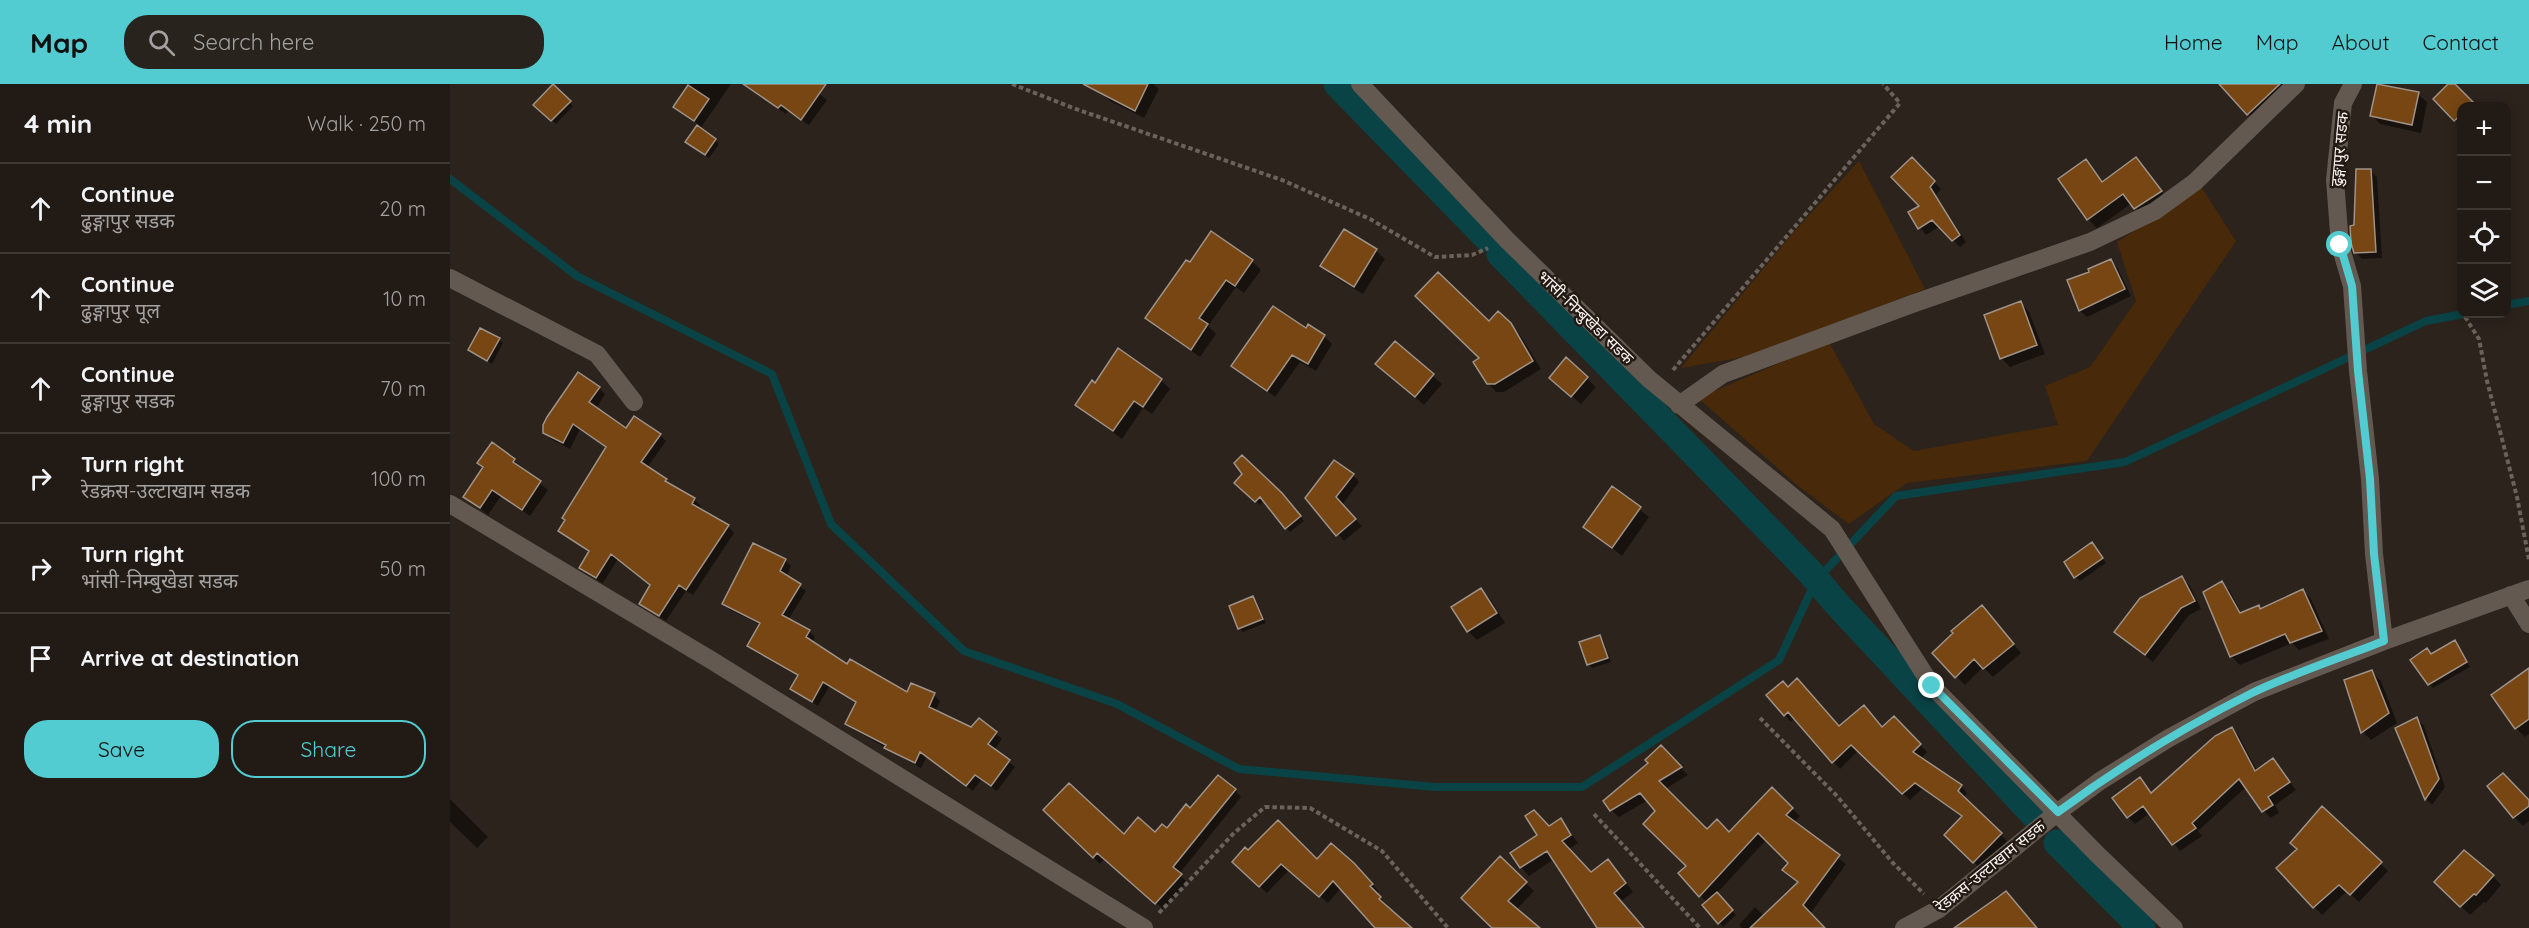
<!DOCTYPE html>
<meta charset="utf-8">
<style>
:root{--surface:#211a15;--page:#29231e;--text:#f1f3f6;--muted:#a2a1a0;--line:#3e3834;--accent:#52ccd0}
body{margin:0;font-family:Quicksand,"Noto Sans Devanagari",sans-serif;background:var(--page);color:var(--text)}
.controls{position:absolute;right:18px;top:18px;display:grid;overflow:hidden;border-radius:12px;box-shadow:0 3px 15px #0003}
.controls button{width:54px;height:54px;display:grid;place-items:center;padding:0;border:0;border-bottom:2px solid var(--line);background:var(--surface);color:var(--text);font:30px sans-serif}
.stop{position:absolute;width:18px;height:18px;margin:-14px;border:4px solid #52ccd0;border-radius:50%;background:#fff}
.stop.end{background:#52ccd0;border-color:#fff;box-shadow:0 2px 6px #0008}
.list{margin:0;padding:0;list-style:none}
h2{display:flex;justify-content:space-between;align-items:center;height:78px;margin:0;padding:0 24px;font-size:26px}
h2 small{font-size:20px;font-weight:400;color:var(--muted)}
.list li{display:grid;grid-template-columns:39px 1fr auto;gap:18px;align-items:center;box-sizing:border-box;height:90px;padding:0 24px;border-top:2px solid var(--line)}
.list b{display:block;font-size:22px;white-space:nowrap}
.list p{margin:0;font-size:20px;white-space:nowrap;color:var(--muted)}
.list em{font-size:20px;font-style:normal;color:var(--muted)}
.actions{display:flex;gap:12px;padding:18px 24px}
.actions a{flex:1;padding:14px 0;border:2px solid var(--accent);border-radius:24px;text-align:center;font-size:21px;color:var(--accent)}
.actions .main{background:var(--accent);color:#111}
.icon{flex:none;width:33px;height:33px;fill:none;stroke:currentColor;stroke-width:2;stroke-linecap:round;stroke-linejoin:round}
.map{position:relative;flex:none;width:2079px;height:844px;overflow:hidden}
header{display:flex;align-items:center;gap:36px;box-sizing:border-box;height:84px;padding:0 30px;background:var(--accent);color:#111}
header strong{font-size:28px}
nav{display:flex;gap:33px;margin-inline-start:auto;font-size:21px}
.search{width:420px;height:54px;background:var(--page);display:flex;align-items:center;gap:15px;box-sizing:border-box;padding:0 21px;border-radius:24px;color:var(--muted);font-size:22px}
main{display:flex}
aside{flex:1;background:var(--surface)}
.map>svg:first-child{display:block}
</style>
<header>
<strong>Map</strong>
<div class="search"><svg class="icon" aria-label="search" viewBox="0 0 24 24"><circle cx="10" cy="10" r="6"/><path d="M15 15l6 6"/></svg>Search here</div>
<nav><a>Home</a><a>Map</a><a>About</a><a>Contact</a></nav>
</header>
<main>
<aside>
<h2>4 min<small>Walk · 250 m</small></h2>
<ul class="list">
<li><svg class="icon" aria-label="ahead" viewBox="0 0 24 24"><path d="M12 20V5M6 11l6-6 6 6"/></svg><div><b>Continue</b><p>ढुङ्गापुर सडक</p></div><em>20 m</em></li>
<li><svg class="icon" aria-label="ahead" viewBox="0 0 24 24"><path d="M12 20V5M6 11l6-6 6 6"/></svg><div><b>Continue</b><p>ढुङ्गापुर पूल</p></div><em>10 m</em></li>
<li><svg class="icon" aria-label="ahead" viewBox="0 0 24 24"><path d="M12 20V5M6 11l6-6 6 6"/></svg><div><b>Continue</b><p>ढुङ्गापुर सडक</p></div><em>70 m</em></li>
<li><svg class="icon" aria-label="right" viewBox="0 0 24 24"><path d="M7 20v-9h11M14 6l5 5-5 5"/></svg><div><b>Turn right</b><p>रेडक्रस-उल्टाखाम सडक</p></div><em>100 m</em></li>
<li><svg class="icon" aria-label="right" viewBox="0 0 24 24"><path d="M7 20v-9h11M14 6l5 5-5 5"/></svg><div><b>Turn right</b><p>भांसी-निम्बुखेडा सडक</p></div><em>50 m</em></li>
<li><svg class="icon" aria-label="arrive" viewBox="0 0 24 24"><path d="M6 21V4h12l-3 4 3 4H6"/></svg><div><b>Arrive at destination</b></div></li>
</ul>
<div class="actions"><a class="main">Save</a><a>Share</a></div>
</aside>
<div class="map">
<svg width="2079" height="844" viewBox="0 0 2079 844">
<rect width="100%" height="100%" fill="#2c231c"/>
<path fill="#482909" d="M1409 77 1475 205 1300 272 1231 284 1342 150Z
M1752 104 1786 157 1637 377 1457 399 1399 440 1348 402 1248 314 1379 258 1424 340 1464 367 1608 341 1595 302 1640 283 1686 217 1667 158Z"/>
<path fill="#0007" d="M240 0H281L250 45 269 60 259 74 237 58 249 41 225 22Z
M292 0H357L377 16 359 41 338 27 336 30Z
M655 0H703L709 5 694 34 660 17 651 8Z
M1782 0H1839L1807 39 1776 5Z
M2000 0 2025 22H2012V42L1985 15Z
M103 3 123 22 106 40 86 21Z
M1968 10 1977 18 1971 49 1930 40 1922 31Z
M1462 75 1491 105 1486 111 1516 158 1510 163 1490 142 1476 151 1460 129 1471 122Z
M1636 77 1654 99 1694 84 1719 117 1694 132 1682 119 1647 144 1638 135Z
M1920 87 1927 93 1932 174 1912 175 1905 168 1906 143Z
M894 147 926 167 935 175 913 210 881 191 872 182Z
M1661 176 1667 183 1681 212 1637 233 1630 227 1619 197 1641 189Z
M802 177 811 186 794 209 786 203 758 242 766 250 750 273 706 243 697 234 741 180Z
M1571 219 1579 228 1595 270 1560 283 1551 274Z
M1048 229 1070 251 1091 285 1054 308H1046L1038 299 1031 275 1039 239Z
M856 247 874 252 882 260 866 287 850 278 825 313 783 281Z
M49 255 53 259 42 280 20 266Z
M945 259 992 300 974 321 936 288Z
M669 266 711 296 720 305 702 330 693 324 672 355 627 321 646 301Z
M1117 276 1146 303 1131 320 1110 302Z
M149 304 155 310 146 325 176 346 210 351 216 357 197 384 216 396 222 403 244 415 251 422 248 426 278 442 284 449 243 511 236 507 216 537 190 519 201 502 168 475 153 499 137 490 131 484 140 469 110 447 157 364 130 345 120 365 101 355 94 348Z
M64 376 72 384 71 385 98 406 80 432 51 412 38 431 15 412 34 384 29 379Z
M903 391 909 398 892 421 912 442 894 457 857 414Z
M786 399 836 415 854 437 840 448 814 416 810 421Z
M1162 404 1199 433 1172 472 1135 442Z
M1642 460 1656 479 1630 497 1626 493Z
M304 461 335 476 341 482 336 493 356 507 338 536 359 547 365 553 362 559 397 582 458 610 484 611 490 617 485 628 522 645 529 636 552 655 544 666 565 683 547 707 531 696 523 707 477 672 471 684 403 645 397 640 407 620 379 603 368 622 342 605 349 593 305 568 299 562 311 541 280 526 274 520Z
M1732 494 1740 502 1751 525 1739 531 1703 578 1666 548Z
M1772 499 1780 507 1792 530 1809 523 1812 526 1853 506 1861 515 1879 555 1849 566 1842 559 1790 581 1781 572Z
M1031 506 1040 515 1055 539 1027 556 1018 547 1003 523Z
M803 514 807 518 816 539 793 548 789 544Z
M1540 532 1571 569 1543 593 1533 583 1515 601 1484 569Z
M1149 552 1153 556 1161 578 1142 584 1138 580Z
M2004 558 2020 583 1983 604 1979 600 1982 571Z
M2079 586V650L2075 653 2066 644Z
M1922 588 1931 597 1947 639 1921 656 1913 648Z
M1318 612 1389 644H1433L1444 634 1477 668 1470 675 1511 702 1517 709 1514 714 1557 757 1531 785 1496 751 1513 733 1472 705 1460 716 1409 666 1390 685 1345 634 1341 638Z
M1967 635 1974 642 1995 703 1982 721 1976 715 1947 644Z
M1782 644 1789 652 1807 687 1823 676 1846 706 1825 721 1829 729 1820 734 1796 703 1748 747 1752 752 1730 767 1700 729 1685 740 1678 733 1690 695 1702 710Z
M1211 663 1238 691 1215 705 1257 747 1279 750 1322 705 1350 732 1343 739 1396 780 1360 830 1373 844H1292L1289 841 1305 823 1314 832 1349 799 1334 786 1340 779 1316 756 1267 809 1286 831 1273 843 1254 821 1257 819 1230 789 1238 782 1207 727 1198 716 1169 733 1161 726Z
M785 706 791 713 729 790 737 798 713 825 654 775 650 780 595 726 674 752 706 750 717 746 740 726Z
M0 715 38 753 27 764 0 738Z
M2079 718V737L2073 742 2064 733Z
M1872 724 1938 787 1909 818 1897 807 1872 831 1828 784 1849 765Z
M1110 736 1128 759 1119 765 1141 789 1158 777 1166 785 1183 808 1170 818 1193 844H1149L1104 775 1079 792 1071 783 1062 769Z
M798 768 868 777 911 788 929 808 926 810 938 822 936 823 960 844H926L891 804 878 819 839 786 817 809 784 778Z
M1050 774 1084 807 1066 826 1088 844H1045Z
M2043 792 2051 801 2036 819 2034 818 2020 831 1986 798Z"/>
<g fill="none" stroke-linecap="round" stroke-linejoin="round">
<path stroke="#0a4345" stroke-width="8" d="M0 95 127 192 322 290 381 440 514 567 667 620 789 685 985 703H1132L1329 576 1361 507 1376 486 1446 412 1675 378 1976 237 2013 230
M2056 221 2079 217"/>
<path stroke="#0a4345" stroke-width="27" d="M887 0 1037 154
M1050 170 1359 487 1386 519 1584 731
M1607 759 1692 844"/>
</g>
<path fill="#774613" stroke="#9e9289" stroke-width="1.5" d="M103 0 121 17 101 37 83 21Z
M293 0H376L351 36 331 21 328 24Z
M633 0H698L685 27Z
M1769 0H1830L1797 31Z
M1927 0 1969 8 1962 41 1920 32Z
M1998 0H2005L2023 18 2019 22H2012V30L2004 37 1983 15Z
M238 1 259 15 244 37 223 23Z
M247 41 266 55 255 71 235 58Z
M1462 73 1485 97 1480 103 1510 151 1502 157 1482 136 1468 145 1458 128 1469 122 1441 93Z
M1686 73 1712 107 1684 125 1673 110 1637 136 1608 95 1636 75 1652 98Z
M1906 85H1921L1926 168 1904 169 1901 159 1900 142 1904 141Z
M894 145 927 165 904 203 870 182Z
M761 147 803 176 785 202 776 196 749 234 758 240 741 266 695 234 736 176 740 178Z
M1661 175 1675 205 1629 227 1617 196 1639 188 1638 185Z
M988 188 1039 237 1048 227 1061 239 1083 277 1045 300H1037L1023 278 1029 274 965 212Z
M1571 217 1587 261 1550 275 1534 231Z
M823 222 856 244 858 240 875 251 858 280 842 271 817 307 781 282Z
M30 244 50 254 37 277 18 266Z
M945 257 984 290 965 313 925 280Z
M668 264 712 295 693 323 684 317 663 347 625 321 642 296 645 299Z
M1116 273 1138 293 1121 313 1099 294Z
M128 288 150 303 139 318 176 344 184 332 211 350 191 378 217 395 215 397 245 414 242 420 279 441 236 506 229 501 209 532 189 520 200 501 161 470 146 494 129 484 139 467 108 447 115 436 112 434 156 363 123 340 113 359 93 349V341L97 333Z
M42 358 65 375 63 378 91 397 72 426 42 406 30 424 13 413 33 383 27 379Z
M792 371 832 409 851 432 835 445 810 413 805 418 784 399 792 390 784 379Z
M884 376 904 390 886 413 906 435 886 452 855 414Z
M1162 402 1191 423 1162 464 1133 443Z
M1642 458 1653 474 1624 494 1614 478Z
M303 459 336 475 330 487 351 500 332 531 360 546 356 553 397 580 400 575 457 608 461 599 485 609 479 623 521 643 529 634 547 648 538 660 560 676 541 702 525 691 516 702 470 668 465 679 434 664 436 661 395 640 406 618 373 598 362 618 340 605 348 591 297 562 310 539 272 520Z
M1732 492 1745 517 1731 524 1695 571 1664 548 1690 514Z
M1772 497 1790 529 1809 521 1810 525 1853 505 1872 547 1840 559 1835 550 1780 573 1753 508Z
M1031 504 1047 529 1017 548 1001 523Z
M803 512 813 535 788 545 779 522Z
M1532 521 1564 560 1533 585 1524 575 1505 594 1482 569 1503 549 1501 547Z
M1150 551 1158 574 1137 581 1129 558Z
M2005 556 2017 578 1978 601 1960 576 1977 564 1981 570Z
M2079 584V635L2065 645 2041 611Z
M1922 586 1939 629 1911 649 1894 596Z
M1347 594 1389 642 1414 621 1432 643 1444 632 1471 660 1463 668 1512 701 1508 707 1552 749 1523 779 1494 751 1512 732 1465 699 1452 710 1401 661 1382 679 1338 628 1334 632 1316 611 1333 597 1338 603Z
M1967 633 1989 695 1975 716 1945 644Z
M1782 643 1805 687 1823 674 1840 698 1818 713 1823 721 1812 728 1789 695 1742 739 1746 744 1722 761 1693 722 1677 734 1662 714 1690 693 1701 709 1765 652Z
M1211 661 1232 683 1209 697 1257 745 1267 735 1279 748 1322 703 1343 724 1336 731 1390 771 1353 821 1375 844H1300L1348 798 1332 786 1338 779 1308 749 1249 813 1228 789 1236 782 1193 740 1205 727 1190 709 1160 727 1153 717 1198 679 1195 676Z
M2053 689 2079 716V722L2063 734 2037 702Z
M768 691 786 705 723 783 732 790 705 820 647 769 643 774 593 726 619 699 674 750 688 733 705 748 712 740 717 744 736 720 740 724Z
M1872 722 1932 778 1900 811 1889 801 1863 824 1826 784 1847 765 1840 759Z
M1084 726 1099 742 1111 734 1121 751 1112 757 1141 788 1158 775 1176 799 1164 809 1194 844H1147L1097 767 1070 784 1060 769 1087 751 1075 732Z
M828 736 867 775 881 759 904 779 923 800 920 802 931 813 929 815 962 844H925L883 797 869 813 831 780 809 803 782 778 795 763 798 766Z
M2014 766 2044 791 2026 811 2024 810 2010 823 1984 798Z
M1050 772 1077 798 1058 817 1090 844H1042L1011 814Z
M1556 807 1587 844H1504L1548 813Z
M1267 808 1283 826 1268 840 1252 821Z"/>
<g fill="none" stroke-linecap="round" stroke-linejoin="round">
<path stroke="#6a625b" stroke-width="4" stroke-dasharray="4.5 3" stroke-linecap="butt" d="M562 0 623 24 832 96 920 135 985 173 1022 171 1038 164
M2015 233 2029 255 2037 297 2067 413 2079 476
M1223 286 1450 19 1433 0
M1310 634 1387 712 1442 778 1474 810
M1144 730 1250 844
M709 829 784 749 815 723 860 724 932 767 998 844"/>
<path stroke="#635950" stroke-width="18" d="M910 0 1057 156 1199 295 1382 445 1482 602 1648 771 1724 844
M1903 0 1893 19 1885 96 1890 161 1902 202 1908 287 1920 395 1924 470 1934 557
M0 194 147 270 184 318
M1229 321 1273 290 1462 220 1640 158 1705 127 1745 98 1846 0
M0 420 261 576 694 844
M2061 511 2079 540
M1454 844 1489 825 1608 728 1650 697 1719 654 1804 608 1934 557 2079 505"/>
</g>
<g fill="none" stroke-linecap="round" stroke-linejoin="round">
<path stroke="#52ccd0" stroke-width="8" d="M1482 602 1608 728C1669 683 1734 643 1802 609 1844 589 1890 574 1934 557L1924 470 1920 395 1908 287 1902 202 1890 161"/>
</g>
<g text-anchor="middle" stroke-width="5" stroke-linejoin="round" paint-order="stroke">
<g font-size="16" fill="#f7f1eb" stroke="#221a13">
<text transform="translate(1889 65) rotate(-85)" y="6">ढुङ्गापुर सडक</text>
<text transform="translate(1136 233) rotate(44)" y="6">भांसी-निम्बुखेडा सडक</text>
<text transform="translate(1540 782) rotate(-39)" y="6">रेडक्रस-उल्टाखाम सडक</text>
</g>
</g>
</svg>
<div class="controls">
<button>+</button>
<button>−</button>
<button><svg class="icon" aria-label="locate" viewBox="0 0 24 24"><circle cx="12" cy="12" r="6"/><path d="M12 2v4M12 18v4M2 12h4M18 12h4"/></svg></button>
<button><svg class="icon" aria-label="layers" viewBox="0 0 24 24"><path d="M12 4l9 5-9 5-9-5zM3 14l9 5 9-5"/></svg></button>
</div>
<div class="stop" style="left:1890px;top:161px"></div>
<div class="stop end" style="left:1482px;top:602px"></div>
</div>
</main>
